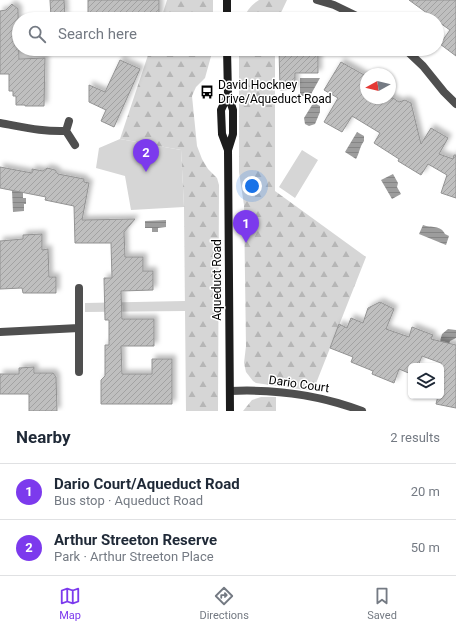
<!DOCTYPE html>
<meta charset="utf-8">
<style>
:root{--surface:#fff;--page:#f2f2f3;--text:#1f2937;--muted:#747a83;--line:#e0e1e3;--accent:#7c3aed}
body{margin:0;font-family:Roboto,sans-serif;background:var(--page);color:var(--text)}
.controls{position:absolute;right:12px;bottom:12px;display:grid;overflow:hidden;border-radius:6px;box-shadow:0 1px 3px #0004}
.controls button{width:36px;height:36px;display:grid;place-items:center;padding:0;border:0;border-bottom:1px solid var(--line);background:var(--surface);color:var(--text);font:20px sans-serif}
.compass{position:absolute;left:360px;top:68px;width:36px;height:36px;border-radius:50%;background:var(--surface);box-shadow:0 1px 3px #0004;rotate:262deg}
.you{position:absolute;left:252px;top:186px;width:14px;height:14px;margin:-10px;border:3px solid #fff;border-radius:50%;background:#1a73e8;box-shadow:0 0 0 6px #1a73e833}
.badge{display:grid;place-items:center;width:26px;height:26px;border-radius:50%;background:var(--accent);color:#fff;font-size:13px;font-weight:700}
.pin{position:absolute;translate:-50% -33px;filter:drop-shadow(0 1px 2px #0008)}
.pin::after{content:'';position:absolute;top:21px;width:14px;height:12px;background:inherit;clip-path:polygon(0 0,100% 0,50% 100%)}
.list{margin:0;padding:0;list-style:none}
h2{display:flex;justify-content:space-between;align-items:center;height:52px;margin:0;padding:0 16px;font-size:17px}
h2 small{font-size:13px;font-weight:400;color:var(--muted)}
.list li{display:grid;grid-template-columns:26px 1fr auto;gap:12px;align-items:center;box-sizing:border-box;height:56px;padding:0 16px;border-top:1px solid var(--line)}
.list b{display:block;font-size:15px;white-space:nowrap}
.list p{margin:0;font-size:13px;white-space:nowrap;color:var(--muted)}
.list em{font-size:13px;font-style:normal;color:var(--muted)}
.icon{flex:none;width:22px;height:22px;fill:none;stroke:currentColor;stroke-width:2;stroke-linecap:round;stroke-linejoin:round}
.map{position:relative;flex:none;width:456px;height:411px;overflow:hidden}
.search{position:absolute;background:var(--surface);box-shadow:0 1px 3px #0004;left:12px;right:12px;top:12px;height:44px;display:flex;align-items:center;gap:10px;box-sizing:border-box;padding:0 14px;border-radius:22px;color:var(--muted);font-size:15px}
.sheet{height:164px;background:var(--surface)}
nav{display:flex;justify-content:space-around;align-items:center;box-sizing:border-box;height:56px;border-top:1px solid var(--line);background:var(--surface);font-size:11px;color:var(--muted)}
nav a{display:grid;justify-items:center;gap:2px}
nav .on{color:var(--accent)}
.map>svg:first-child{display:block}
</style>
<div class="map">
<svg width="456" height="411" viewBox="0 0 456 411">
<defs>
<pattern id="forest-firs" width="22" height="20" patternUnits="userSpaceOnUse"><rect width="22" height="20" fill="#d6d6d6"/><path d="M5 1l3.5 6h-7zM16 11l3.5 6h-7z" fill="#b6b6b6"/></pattern>
<pattern id="water-rules" width="6" height="5" patternUnits="userSpaceOnUse"><rect width="6" height="5" fill="#9d9d9d"/><path d="M0 2.5h6" fill="none" stroke="#858585"/></pattern>
<pattern id="building-hatch" width="6" height="6" patternUnits="userSpaceOnUse"><rect width="6" height="6" fill="#bfbfbf"/><path d="M-1 1l2-2M0 6l6-6M5 7l2-2" fill="none" stroke="#a2a2a2"/></pattern>
<filter id="shadow"><feDropShadow dx="3.5" dy="-3.5" stdDeviation="2" flood-color="#0004"/></filter>
</defs>
<rect width="100%" height="100%" fill="#fff"/>
<path fill="#d6d6d6" d="M120 139 181 150 184 207 131 210 125 176 96 168 99 148Z
M302 150 318 160 295 198 279 187Z
M185 301V311L85 312V303Z"/>
<path fill="url(#forest-firs)" d="M167 0H213V19H161Z
M259 0H287L278 19H244C246 11 252 4 259 0Z
M150 49H213L205 78 196 87 192 96 197 146 202 159 208 169 217 178 219 185 218 411H186L184 207 181 150 120 139Z
M239 49H275V191L366 257 313 391 256 383 253 381 246 372 244 363 246 346 244 205 239 172Z
M261 397H276V411H243L252 400Z"/>
<path fill="url(#water-rules)" d="M300 78H320L310 96H300Z
M316 104 320 106V112L315 124 309 126 305 124 304 118 312 105Z
M357 132 364 136V141C359 148 360 152 356 159L345 152Z
M393 174 398 183 397 187 401 194 392 199 381 180Z
M12 191H21L23 192V198H26V204H24V211L13 212Z
M166 220V227L158 228V232H152V228H145V221Z
M423 225C431 228 441 225 445 234L449 236 446 245 419 234Z
M448 329 456 330V338L450 341 448 347 439 345 442 334Z"/>
<path fill="url(#building-hatch)" stroke="#939393" filter="url(#shadow)" d="M50 0H64L65 16 51 17Z
M88 0H159V17L155 18V19H88Z
M409 0H456V56L440 44 450 30 437 21V19H435Z
M12 4 18 9 19 59 45 58 44 106H25V105H16V96H13V91H9V74H0V11L6 10Z
M279 49H318V73H295V89L280 90Z
M120 60 140 69 114 127 101 121 106 110 89 102V85L105 92Z
M341 62 366 76V98H393L399 102 405 100 411 103 421 144 431 128 448 138 439 154 453 159 454 155H456V198L441 193 447 175 428 164 421 175 398 161 399 159 374 143 380 133 352 116 342 132 324 122 338 98 324 90Z
M0 167 32 173V169L43 171 47 168 55 170 58 174 84 179V182L89 183 82 220 135 219 124 232 125 257H143V271H153V290L121 291 122 319H154V346H121L122 374H152V359H172V404H101V380L105 376V345H109V320H105L104 278H112L111 243H75L74 206 45 200 46 197 0 188Z
M42 234V250L48 249 49 277H56V293H23L22 288 0 289V241L23 239V235Z
M380 302 394 309 386 329 409 337 412 327 433 335 431 339 456 345V408L436 404 438 396H441V363L422 356 418 366H411V374L399 369 394 383 372 374 373 371 351 362 353 357 330 348 339 324 347 328 351 318 363 323 368 308Z
M34 367V373H53L56 377 57 411H29V394H0V374H19V368Z"/>
<g fill="none" stroke-linecap="round" stroke-linejoin="round">
<path stroke="#4f4f4f" stroke-width="8" d="M317 0 334 5 363 19
M405 49 423 66 444 92 456 104
M69 121 66 131 75 145
M0 123C23 127 43 132 66 131
M79 288V372
M0 332 79 328
M230 391C275 389 320 395 362 411"/>
<path stroke="#1c1c1c" stroke-width="8" d="M227 0V19
M227 49 228 95 233 110V134L228 150
M228 95 221 110 222 134 228 150 230 411"/>
</g>
<defs>
<g id="bus-bare" transform="scale(1.08)"><path d="M-5-6H5V4H4V6H2V4H-2V6H-4V4H-5ZM-3.5-4V0h7V-4ZM-3.5 1.2v1.5H-2V1.2ZM2 1.2v1.5H3.5V1.2Z" fill="#000" stroke="#fff" stroke-width="2.5" paint-order="stroke"/></g>
</defs>
<g fill-rule="evenodd">
<use href="#bus-bare" x="207" y="92"/>
</g>
<g text-anchor="middle" stroke-width="3" stroke-linejoin="round" paint-order="stroke">
<g font-size="12" fill="#000" stroke="#fff" text-anchor="start">
<text x="218" y="89">David Hockney<tspan x="218" dy="14">Drive/Aqueduct Road</tspan></text>
</g>
<g font-size="12" fill="#000" stroke="#fff">
<text transform="translate(217 280) rotate(-90)" y="4">Aqueduct Road</text>
<text transform="translate(299 384) rotate(8)" y="4">Dario Court</text>
</g>
</g>
</svg>
<div class="controls">
<button><svg class="icon" aria-label="layers" viewBox="0 0 24 24"><path d="M12 4l9 5-9 5-9-5zM3 14l9 5 9-5"/></svg></button>
</div>
<svg class="compass" viewBox="-18 -18 36 36"><path d="M0-13l5 13h-10z" fill="#e53935"/><path d="M0 13l5-13h-10z" fill="#747a83"/></svg>
<div class="you"></div>
<div class="pin badge" style="left:246px;top:243px">1</div>
<div class="pin badge" style="left:146px;top:172px">2</div>
<div class="search"><svg class="icon" aria-label="search" viewBox="0 0 24 24"><circle cx="10" cy="10" r="6"/><path d="M15 15l6 6"/></svg>Search here</div>
</div>
<section class="sheet">
<h2>Nearby<small>2 results</small></h2>
<ul class="list">
<li><span class="badge">1</span><div><b>Dario Court/Aqueduct Road</b><p>Bus stop · Aqueduct Road</p></div><em>20 m</em></li>
<li><span class="badge">2</span><div><b>Arthur Streeton Reserve</b><p>Park · Arthur Streeton Place</p></div><em>50 m</em></li>
</ul>
</section>
<nav>
<a class="on"><svg class="icon" aria-label="map" viewBox="0 0 24 24"><path d="M3 6l6-2 6 2 6-2v14l-6 2-6-2-6 2zM9 4v14M15 6v14"/></svg>Map</a>
<a><svg class="icon" aria-label="directions" viewBox="0 0 24 24"><path d="M12 3l9 9-9 9-9-9zM9 14v-3h6M13 9l2 2-2 2"/></svg>Directions</a>
<a><svg class="icon" aria-label="saved" viewBox="0 0 24 24"><path d="M7 4h10v16l-5-4-5 4z"/></svg>Saved</a>
</nav>
